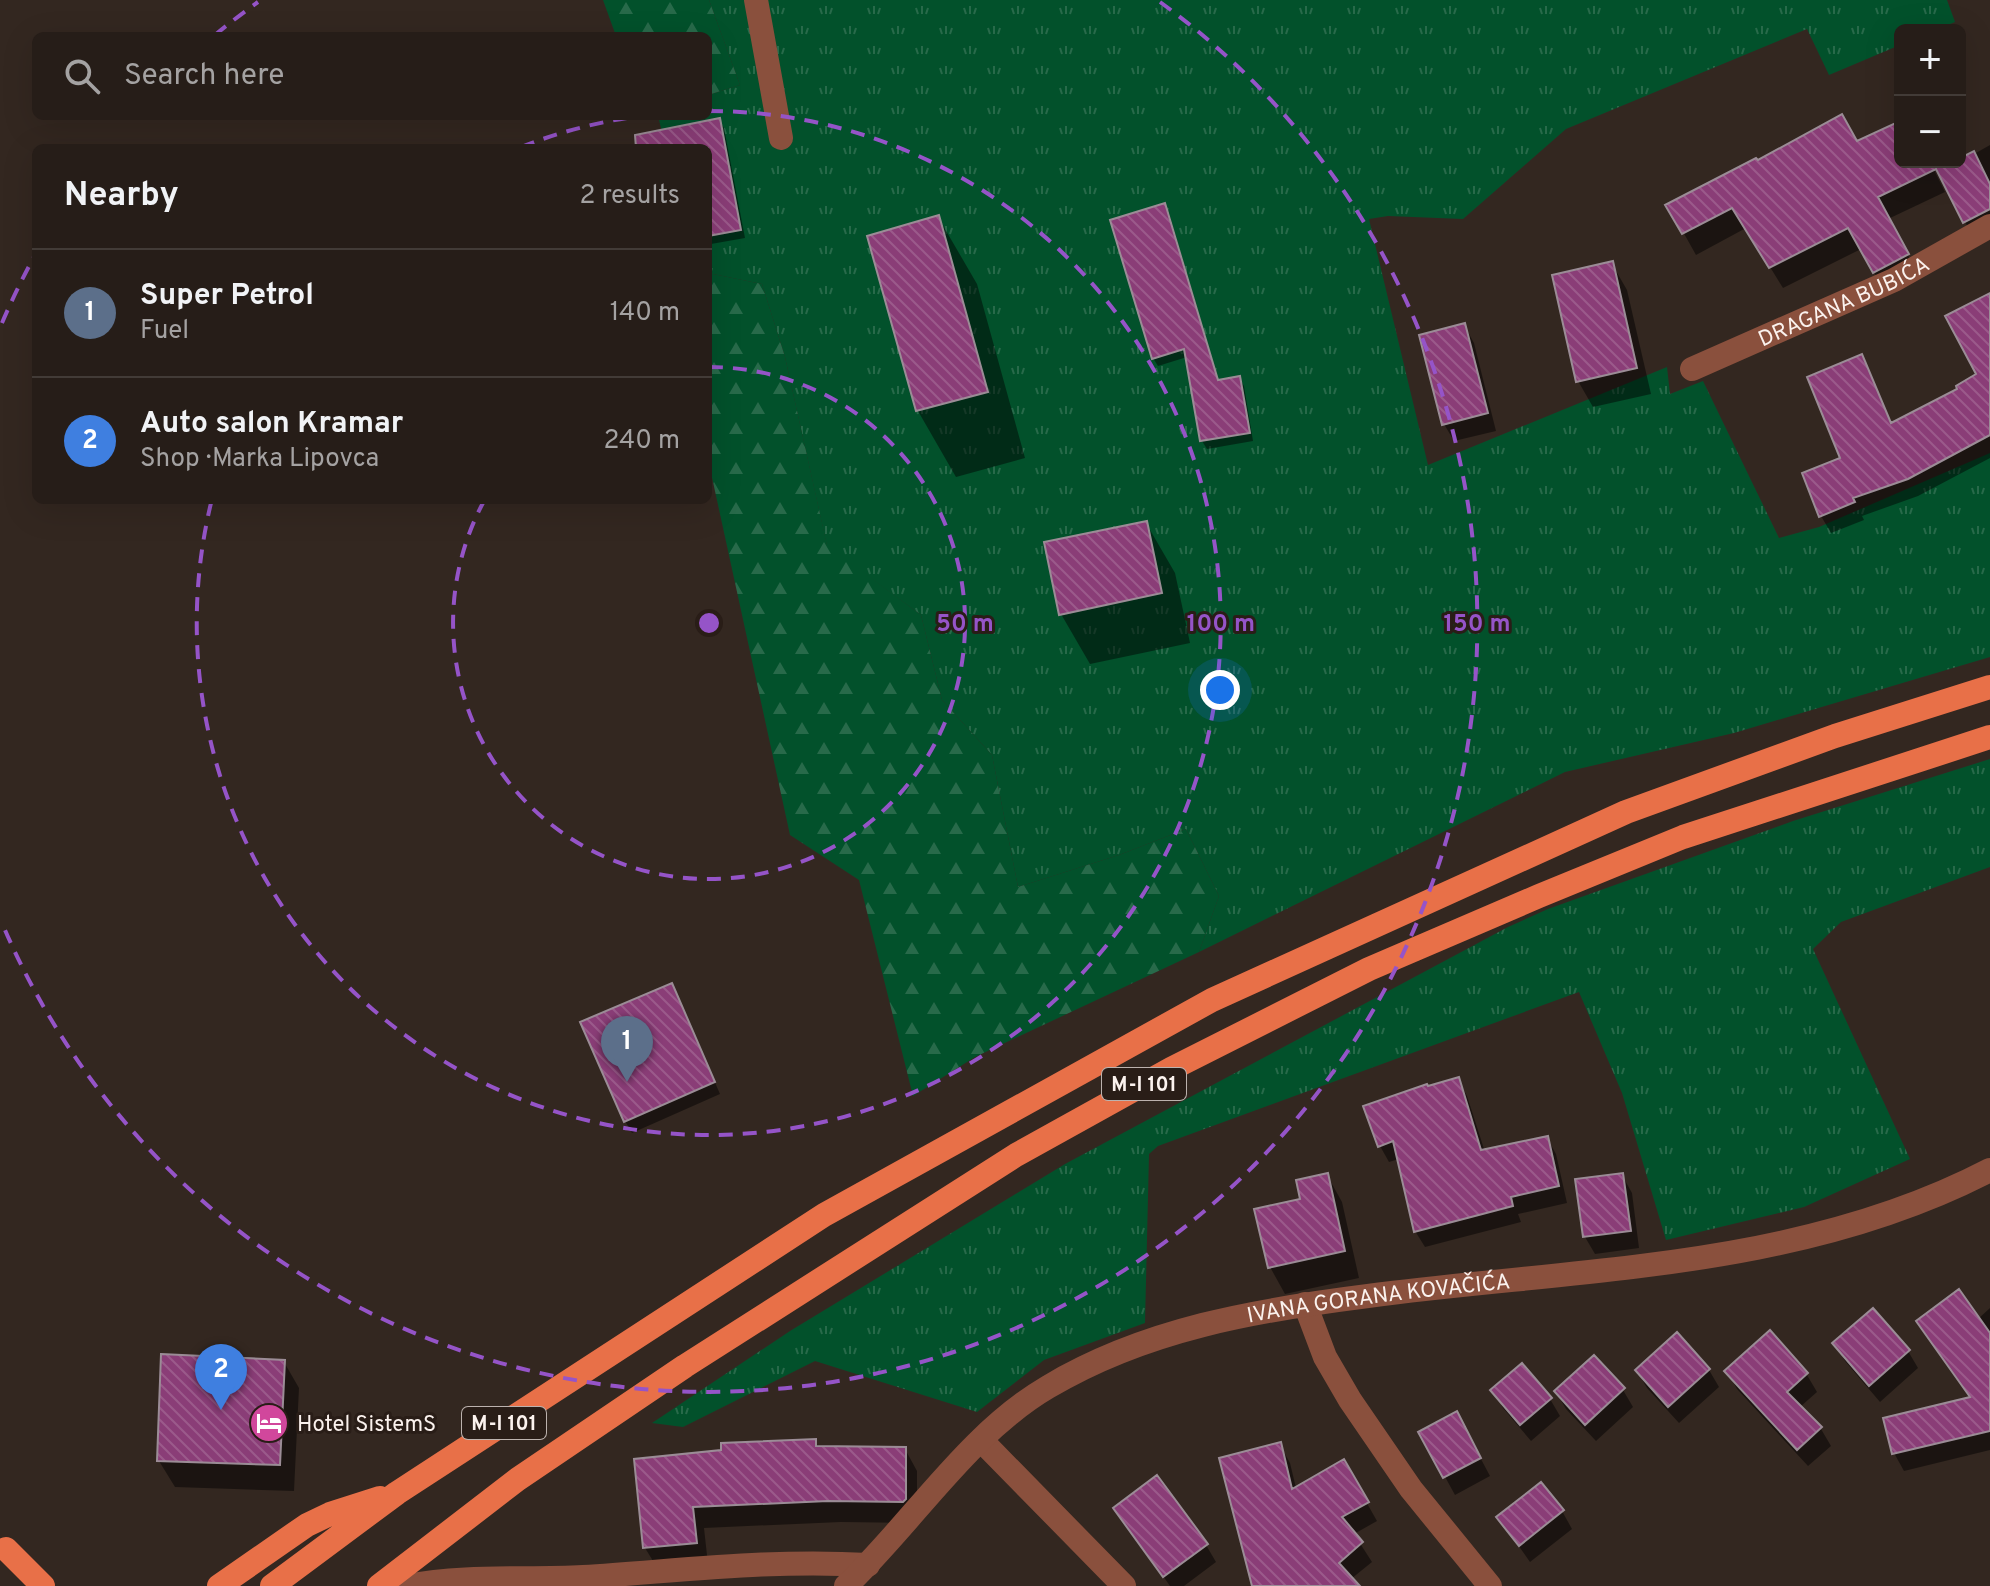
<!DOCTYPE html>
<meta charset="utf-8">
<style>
:root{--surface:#261d18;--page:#2e2621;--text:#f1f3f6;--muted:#a4a2a2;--line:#423b37;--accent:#0f766e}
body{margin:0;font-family:Overpass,sans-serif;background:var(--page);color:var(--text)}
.controls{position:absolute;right:24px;top:24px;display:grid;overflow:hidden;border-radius:12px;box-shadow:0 8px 32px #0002}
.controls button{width:72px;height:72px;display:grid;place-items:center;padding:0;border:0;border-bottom:2px solid var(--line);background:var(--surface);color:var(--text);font:40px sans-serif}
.you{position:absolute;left:1220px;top:690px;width:28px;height:28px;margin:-20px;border:6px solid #fff;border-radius:50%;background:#1a73e8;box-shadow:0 0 0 12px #1a73e833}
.badge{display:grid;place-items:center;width:52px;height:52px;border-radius:50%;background:var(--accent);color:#fff;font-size:26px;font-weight:700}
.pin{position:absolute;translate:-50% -66px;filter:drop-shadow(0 2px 4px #0008)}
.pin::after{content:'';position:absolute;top:42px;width:28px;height:24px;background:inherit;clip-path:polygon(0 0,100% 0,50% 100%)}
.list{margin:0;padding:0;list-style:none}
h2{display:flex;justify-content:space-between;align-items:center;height:104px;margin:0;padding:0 32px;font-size:34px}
h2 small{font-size:26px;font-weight:400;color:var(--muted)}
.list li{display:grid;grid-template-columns:52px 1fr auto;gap:24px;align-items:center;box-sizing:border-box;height:128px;padding:0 32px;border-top:2px solid var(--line)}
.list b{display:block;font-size:30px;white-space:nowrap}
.list p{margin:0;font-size:26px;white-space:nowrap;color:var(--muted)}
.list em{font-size:26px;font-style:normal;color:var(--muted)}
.icon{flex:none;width:44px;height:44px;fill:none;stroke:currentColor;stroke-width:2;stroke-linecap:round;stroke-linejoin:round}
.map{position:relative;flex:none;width:1990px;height:1586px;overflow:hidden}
.search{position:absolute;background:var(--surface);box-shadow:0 8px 32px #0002;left:32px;top:32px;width:680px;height:88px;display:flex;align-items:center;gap:20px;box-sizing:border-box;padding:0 28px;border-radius:12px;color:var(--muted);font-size:30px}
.panel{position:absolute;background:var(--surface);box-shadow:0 8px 32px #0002;left:32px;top:144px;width:680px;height:360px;border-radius:12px}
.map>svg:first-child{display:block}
</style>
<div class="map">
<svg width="1990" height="1586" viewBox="0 0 1990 1586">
<defs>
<pattern id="grass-tufts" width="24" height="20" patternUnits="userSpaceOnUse" patternTransform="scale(2)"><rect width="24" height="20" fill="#02512b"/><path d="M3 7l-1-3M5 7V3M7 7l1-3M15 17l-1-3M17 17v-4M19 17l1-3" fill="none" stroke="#286a4a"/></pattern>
<pattern id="forest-firs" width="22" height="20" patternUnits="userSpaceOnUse" patternTransform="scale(2)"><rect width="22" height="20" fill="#02512b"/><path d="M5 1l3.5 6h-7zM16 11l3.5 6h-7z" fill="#286a4a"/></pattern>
<pattern id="building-back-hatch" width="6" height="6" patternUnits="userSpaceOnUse" patternTransform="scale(2)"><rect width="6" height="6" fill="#8a3d77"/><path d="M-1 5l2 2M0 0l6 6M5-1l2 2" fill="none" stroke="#9b5a8b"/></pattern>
</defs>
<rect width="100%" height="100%" fill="#332720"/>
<path fill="url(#grass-tufts)" d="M709 0H1947L1955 22 1935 30H1900V45L1829 75 1807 29 1566 129 1463 219 1388 216 1369 219 1428 465 1667 367 1670 394 1703 381 1779 538 1819 527 1990 453V657L1734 733 1565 772 1199 952 1219 896 1186 829 1119 855 1018 887 992 755 942 700 921 615 827 546 785 357 762 284 708 273V148H666L658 116H708V95L740 85Z
M1990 759V867L1841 922 1813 949 1910 1159 1804 1207 1666 1240 1622 1093 1579 992 1158 1146 1149 1154 1145 1323 1044 1360 977 1412 815 1361 683 1427 652 1423 790 1331 1065 1164 1508 927 1548 909 1793 821Z"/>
<path fill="url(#forest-firs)" d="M603 0H709L740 85 708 95V36H616Z
M708 273 762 284 785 357 827 545 921 615 942 700 992 755 1018 887 1119 855 1186 829 1219 896 1199 952 975 1057 913 1096 859 880 790 835 708 459Z"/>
<path fill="#0007" d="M719 120 724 128 745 238 711 244 708 240V148H688Z
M1900 123V162H1930L1945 192 1888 219 1920 276 1886 293 1861 249 1783 288 1746 228 1696 255 1668 205 1757 163 1857 144Z
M1990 145V231L1974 238 1965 222 1955 162H1960Z
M1164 205 1169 213 1219 382 1239 378 1244 386 1253 441 1207 449 1202 441 1187 357 1158 366 1153 358Z
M938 217 977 284 1025 458 956 477 918 411 869 237Z
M1612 264 1627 290 1651 394 1593 407 1578 381Z
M1990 295V458L1918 496 1862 516 1864 520 1831 533 1821 516 1843 459 1861 357 1892 424 1960 390 1979 375Z
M1464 325 1474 343 1496 431 1454 441 1444 424Z
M1146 523 1175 573 1190 643 1090 664 1061 614Z
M678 997 720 1094 632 1133 625 1121Z
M1458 1079 1467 1096 1485 1152 1547 1138 1556 1154 1567 1203 1518 1214 1521 1222 1425 1247 1415 1231 1399 1159 1389 1162 1380 1146 1428 1088Z
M1327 1175 1342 1202 1359 1278 1285 1294 1270 1267 1302 1201Z
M1622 1175 1632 1193 1639 1248 1595 1254 1585 1237Z
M1990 1308V1450L1904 1471 1894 1453 1971 1399 1918 1322 1978 1319Z
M1770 1333 1807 1375 1817 1392 1800 1407 1821 1429 1831 1446 1808 1466 1737 1389 1727 1371Z
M1835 1344 1908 1351 1918 1368 1880 1402 1845 1361Z
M284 1362 299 1388 294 1491 175 1487 159 1461Z
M1709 1370 1719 1387 1679 1423 1647 1388 1637 1371Z
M1493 1390 1550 1399 1560 1416 1531 1441 1503 1408Z
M1623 1390 1633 1407 1596 1441 1566 1409 1556 1392Z
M1466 1431 1490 1476 1455 1495 1421 1433Z
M815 1441 819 1448 905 1449 917 1471V1521L915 1523 841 1522 704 1528 708 1564 658 1569 645 1548 723 1452Z
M1280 1445 1290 1463 1296 1488 1343 1461 1377 1521 1354 1534 1372 1562 1351 1579 1357 1586H1254Z
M1116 1509 1206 1545 1216 1562 1184 1586H1170Z
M1562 1511 1572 1529 1530 1562 1499 1518Z"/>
<path fill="url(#building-back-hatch)" stroke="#9b8c96" stroke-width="2" d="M1842 114 1857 141 1900 121V162H1960V158L1974 151 1990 184V209L1963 223 1936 169 1878 197 1909 254 1873 273 1848 228 1769 268 1732 208 1682 234 1665 205 1756 158 1758 160Z
M720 118 741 230 708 236V148H636L635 135Z
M1165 203 1218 380 1240 376 1250 433 1200 441 1184 349 1152 359 1110 220Z
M939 215 988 392 916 411 867 236Z
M1613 261 1637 368 1576 382 1552 275Z
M1990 293V435L1908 479 1853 498 1855 502 1819 517 1802 473 1840 458 1807 377 1862 354 1891 423 1957 389 1956 386 1976 374 1945 316Z
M1465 323 1488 413 1442 425 1419 335Z
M1147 521 1162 593 1059 615 1044 542Z
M672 983 715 1082 624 1122 580 1022Z
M1459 1077 1481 1150 1548 1136 1559 1186 1511 1197 1513 1206 1414 1232 1393 1141 1378 1147 1363 1106 1427 1084 1428 1086Z
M1328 1173 1345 1251 1268 1268 1254 1209 1300 1199 1296 1180Z
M1623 1173 1631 1231 1583 1237 1575 1179Z
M1959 1289 1990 1333V1431L1892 1454 1883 1418 1970 1397 1916 1321Z
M1873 1308 1910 1350 1869 1386 1832 1343Z
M1770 1330 1808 1373 1787 1392 1822 1427 1797 1450 1724 1371Z
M1677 1332 1710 1369 1668 1407 1635 1370Z
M161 1354 285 1360 280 1465 157 1461Z
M1594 1355 1625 1388 1585 1425 1554 1391Z
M1522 1363 1552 1398 1520 1425 1490 1390Z
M1457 1411 1481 1458 1443 1478 1418 1432Z
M816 1439V1446L906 1447V1499L903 1502 828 1501 693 1507 697 1543 643 1548 634 1459 721 1450V1443Z
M1281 1442 1292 1489 1344 1459 1369 1502 1342 1517 1363 1542 1339 1563 1360 1586H1252L1219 1458Z
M1157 1475 1208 1544 1163 1577 1113 1508Z
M1541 1482 1564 1510 1519 1546 1496 1517Z"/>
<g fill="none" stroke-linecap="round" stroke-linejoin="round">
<g stroke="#8a503d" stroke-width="24">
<path d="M756 0 781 138"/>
<path id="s1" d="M1692 369 1894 280 1990 226"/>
<path d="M1305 1304 1325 1357 1350 1400 1411 1489 1490 1586"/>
<path d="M981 1440 1124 1586"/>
<path d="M407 1586C465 1575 524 1580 583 1577 679 1571 772 1559 868 1565"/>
<path id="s2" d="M846 1586C913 1522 968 1434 1048 1387 1145 1329 1257 1310 1368 1296 1577 1268 1798 1270 1990 1170"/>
</g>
<path stroke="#e87048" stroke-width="24" d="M6 1549 43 1586
M219 1586 307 1525 330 1514 380 1498
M272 1586 397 1493 824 1215 1212 1000 1626 812 1835 736 1990 687
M379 1586 518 1479 685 1366 1016 1155 1171 1069 1369 969 1539 896 1683 837 1990 737"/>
</g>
<g fill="none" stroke="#9554c8" stroke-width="4" stroke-dasharray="14 10">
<path d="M709 367A256 256 0 1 1 484 501"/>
<path d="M521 147A512 512 0 0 1 633 117M709 111A512 512 0 1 1 211 503"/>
<path d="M2 323A768 768 0 0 1 34 257M215 35A768 768 0 0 1 258 2M1160 2A768 768 0 1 1 2 923"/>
</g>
<defs>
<g id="hotel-disc" transform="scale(2)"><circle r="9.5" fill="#d1479c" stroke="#291d17"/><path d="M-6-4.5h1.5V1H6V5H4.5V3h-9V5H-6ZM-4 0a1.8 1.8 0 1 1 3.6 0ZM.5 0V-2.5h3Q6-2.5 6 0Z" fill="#fff"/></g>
</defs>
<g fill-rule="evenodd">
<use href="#hotel-disc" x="269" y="1423"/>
</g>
<g text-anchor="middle" stroke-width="6" stroke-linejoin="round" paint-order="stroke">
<g fill="#291d17" stroke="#bcb2ae" stroke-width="2">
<rect x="1102" y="1068" width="84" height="32" rx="6"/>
<rect x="462" y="1407" width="84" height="32" rx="6"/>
</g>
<g font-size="20" font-weight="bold" fill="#fbf2ee">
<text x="1144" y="1091">M-I 101</text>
<text x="504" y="1430">M-I 101</text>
</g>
<g font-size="22" fill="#fbf2ee" stroke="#291d17">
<text dy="8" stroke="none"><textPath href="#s1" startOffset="166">DRAGANA BUBIĆA</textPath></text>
<text dy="8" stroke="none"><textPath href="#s2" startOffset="630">IVANA GORANA KOVAČIĆA</textPath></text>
</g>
<g font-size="22" fill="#fbf2ee" stroke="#291d17" text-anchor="start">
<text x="297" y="1431">Hotel SistemS</text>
</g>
</g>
<circle cx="709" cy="623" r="12" fill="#9554c8" stroke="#291d17" stroke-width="4"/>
<g font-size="24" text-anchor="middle" font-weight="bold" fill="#9554c8" stroke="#291d17" stroke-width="6" stroke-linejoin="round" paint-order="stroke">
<text x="965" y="631">50 m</text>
<text x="1221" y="631">100 m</text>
<text x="1477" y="631">150 m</text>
</g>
</svg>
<div class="controls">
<button>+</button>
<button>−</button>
</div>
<div class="you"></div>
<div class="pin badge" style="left:627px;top:1082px;background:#5c6f8a">1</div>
<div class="pin badge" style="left:221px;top:1410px;background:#3f7fe0">2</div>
<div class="search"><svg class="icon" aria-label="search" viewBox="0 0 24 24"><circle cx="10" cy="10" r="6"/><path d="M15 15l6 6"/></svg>Search here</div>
<section class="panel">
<h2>Nearby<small>2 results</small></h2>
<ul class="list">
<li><span class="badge" style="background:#5c6f8a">1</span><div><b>Super Petrol</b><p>Fuel</p></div><em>140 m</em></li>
<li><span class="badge" style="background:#3f7fe0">2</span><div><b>Auto salon Kramar</b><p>Shop · Marka Lipovca</p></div><em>240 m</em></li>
</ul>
</section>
</div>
